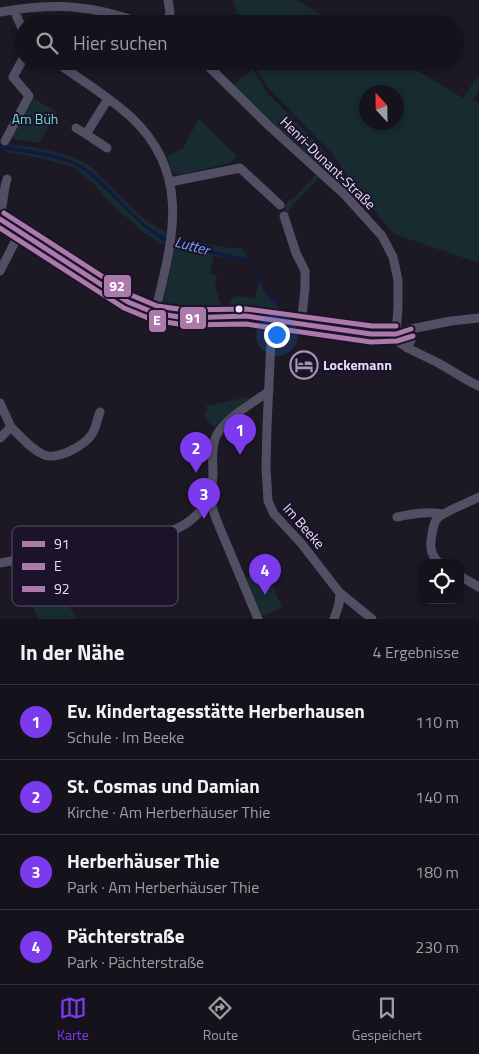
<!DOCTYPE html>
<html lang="de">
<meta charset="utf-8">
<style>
:root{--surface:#15121b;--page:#222028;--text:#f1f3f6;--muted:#9d9ea3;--line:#34323a;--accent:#7c3aed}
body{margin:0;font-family:"Titillium Web",sans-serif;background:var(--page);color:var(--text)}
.controls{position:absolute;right:15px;bottom:15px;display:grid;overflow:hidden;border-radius:10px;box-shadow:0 2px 8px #0003}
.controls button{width:45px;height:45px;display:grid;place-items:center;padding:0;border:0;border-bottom:1px solid var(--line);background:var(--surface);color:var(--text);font:25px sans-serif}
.compass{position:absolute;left:359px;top:85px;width:45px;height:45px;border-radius:50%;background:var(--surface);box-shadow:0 2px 8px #0003;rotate:338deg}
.you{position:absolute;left:276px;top:334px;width:18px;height:18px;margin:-12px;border:4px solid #fff;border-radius:50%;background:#1a73e8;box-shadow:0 0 0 8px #1a73e833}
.badge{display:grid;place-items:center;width:32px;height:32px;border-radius:50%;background:var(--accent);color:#fff;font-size:16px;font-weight:700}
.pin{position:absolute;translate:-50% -41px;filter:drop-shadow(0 1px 2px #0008)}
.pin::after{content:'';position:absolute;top:26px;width:18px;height:15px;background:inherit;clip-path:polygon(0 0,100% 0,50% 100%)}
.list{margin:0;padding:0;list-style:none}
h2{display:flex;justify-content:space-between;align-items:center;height:65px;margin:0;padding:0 20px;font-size:21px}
h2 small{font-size:16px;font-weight:400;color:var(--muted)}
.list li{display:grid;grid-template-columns:32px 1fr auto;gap:15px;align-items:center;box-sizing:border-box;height:75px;padding:0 20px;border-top:1px solid var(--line)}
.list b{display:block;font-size:19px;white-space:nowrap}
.list p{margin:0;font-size:16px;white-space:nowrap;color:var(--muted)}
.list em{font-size:16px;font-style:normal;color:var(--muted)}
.icon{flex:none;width:28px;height:28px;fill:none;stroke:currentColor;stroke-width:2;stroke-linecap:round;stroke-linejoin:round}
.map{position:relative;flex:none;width:479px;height:619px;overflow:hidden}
.search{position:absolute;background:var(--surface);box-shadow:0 2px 8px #0003;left:15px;right:15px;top:15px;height:55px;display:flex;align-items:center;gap:12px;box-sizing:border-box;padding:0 18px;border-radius:28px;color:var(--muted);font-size:19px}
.sheet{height:365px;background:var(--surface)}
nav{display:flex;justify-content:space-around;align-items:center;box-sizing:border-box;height:70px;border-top:1px solid var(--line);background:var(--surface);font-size:14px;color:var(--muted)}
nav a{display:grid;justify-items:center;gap:2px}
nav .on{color:var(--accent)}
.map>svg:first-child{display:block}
</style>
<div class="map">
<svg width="479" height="619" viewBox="0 0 479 619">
<rect width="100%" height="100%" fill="#1c1824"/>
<path fill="#182b30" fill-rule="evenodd" d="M233 0H297L337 24H240Z
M253 61H401L463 98 479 74V90L473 100 479 103V263L394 234 355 188 332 153 269 89 260 75ZM366 92H396V122H366Z
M253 69 267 93 315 141 330 159 349 191 348 193 259 112 233 86 234 84Z
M33 98 57 112 39 143 9 138 27 102Z
M199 119 237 156 231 163 180 175C171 174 170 164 167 156L182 149Z
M6 144C34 148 65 150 90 166L144 219 165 232 166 234 164 245 140 230 105 197 91 181 73 167 36 157 7 152 4 151 5 149 40 155 59 159 61 157 5 146Z
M315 175 319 178 290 208 289 212 287 215 283 207 291 198 293 199Z
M176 239 230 248H241L249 259 176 242Z
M175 245 247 262 214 256 210 274 217 276 215 287 219 298 222 308 217 313 167 312 162 308Z
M259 280 266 294 278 307V311H273V309L259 308V309L240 306 229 307 230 300C236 292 247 298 255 299Z
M251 396 215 426 210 424 204 414 207 411 206 406Z
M265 567 282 608 262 616 246 578Z
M55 584 77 619H39L37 616 26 595Z"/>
<path fill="#111942" d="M0 145C26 150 62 152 84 167 112 185 129 216 158 233 172 242 188 245 205 249 219 252 234 255 249 259L266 289 281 307 283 313 348 323 381 324V327H344L277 316 278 307 266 294 252 266 247 262 188 248 163 241 145 228 94 179 83 170 69 162 40 155 0 149Z"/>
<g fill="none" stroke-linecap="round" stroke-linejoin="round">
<path stroke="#524e63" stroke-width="9" d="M168 0 170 12 168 24
M14 10 24 33
M0 12C54 3 92 4 144 24
M54 61C80 79 108 96 131 117 193 175 172 241 155 313
M203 61 268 125 345 195 382 236 393 257 398 280V307L396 334 397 341C410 351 426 356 440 364 453 371 465 380 479 386
M76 128 86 134
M5 141 29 96 13 77 24 57
M107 148 86 134 108 99
M170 182 240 168 280 205
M0 214C4 203 3 190 7 179
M284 216 296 253 305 271V289L301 324
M0 271 20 232
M407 348 412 338 411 329
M0 403 11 427 0 438
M11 427C21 437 31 449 44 455 58 460 84 446 92 434 96 428 97 419 100 412
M397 517C412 514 427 511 442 514
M0 563 173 530C189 525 199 512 211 501
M440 563C433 558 430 551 431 542 432 535 432 525 437 519 442 512 470 502 479 497
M460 576 479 587
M258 619 219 526C215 516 210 505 211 493 211 487 213 480 213 474 213 463 211 450 215 439 221 420 253 403 269 391
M334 619 339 604 340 593
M372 619 339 592 301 543 274 514 268 501 266 468 267 426 272 320 371 334H396L411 329 451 321 479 318"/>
<path stroke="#524e63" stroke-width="11" d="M0 219 118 296 139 307 155 313 185 318 246 316 272 320"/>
<g stroke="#1b1329" stroke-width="9">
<path id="bus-1" d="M0 219 128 302 155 313 185 318 246 316 371 334H396L411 329"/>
</g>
<g stroke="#1b1329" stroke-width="9">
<path id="bus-2" d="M0 228 124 308 153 320 185 325 246 324 371 342 397 341 413 336"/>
</g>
<g stroke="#1b1329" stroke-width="9">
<path id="bus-3" d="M4 213 131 295 157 306 185 310 246 309 372 326H396"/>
</g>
<use href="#bus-1" stroke="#ab79aa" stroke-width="5"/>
<use href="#bus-2" stroke="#ab79aa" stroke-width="5"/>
<use href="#bus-3" stroke="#ab79aa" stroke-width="5"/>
</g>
<defs>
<g id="hotel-ring" transform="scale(1.4375)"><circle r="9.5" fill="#1b1329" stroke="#a099b0" stroke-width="1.5"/><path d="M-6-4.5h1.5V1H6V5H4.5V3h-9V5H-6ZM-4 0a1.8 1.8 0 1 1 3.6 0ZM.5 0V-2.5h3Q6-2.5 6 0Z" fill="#a099b0"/></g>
</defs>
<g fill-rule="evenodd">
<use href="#hotel-ring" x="304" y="365"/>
</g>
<circle fill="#e7defc" stroke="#1b1329" stroke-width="2" cx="239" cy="309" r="4.5"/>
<g text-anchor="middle" stroke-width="4" stroke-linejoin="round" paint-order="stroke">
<g font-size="14" fill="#6fd7d1" stroke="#1b1329">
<text x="35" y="124">Am Büh</text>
</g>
<g font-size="14" fill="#e7defc" stroke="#1b1329">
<text transform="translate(328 163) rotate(44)" y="5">Henri-Dunant-Straße</text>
<text transform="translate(304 526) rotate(49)" y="5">Im Beeke</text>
</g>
<g font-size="14" font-weight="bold" fill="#e7defc" stroke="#1b1329" text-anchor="start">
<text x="323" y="370">Lockemann</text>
</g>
<g font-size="15" font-style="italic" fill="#75a0f3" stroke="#1b1329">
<text transform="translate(192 246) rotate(15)" y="5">Lutter</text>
</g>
</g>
<rect x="12" y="526" width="166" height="80" rx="8" fill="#1b1329" stroke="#585068" stroke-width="1"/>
<rect x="22" y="541" width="23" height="6" fill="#ab79aa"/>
<rect x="22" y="563" width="23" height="7" fill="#ab79aa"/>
<rect x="22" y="586" width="23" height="6" fill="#ab79aa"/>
<g font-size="14" fill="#e7defc">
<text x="54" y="549">91</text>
<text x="54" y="571">E</text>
<text x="54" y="594">92</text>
</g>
<g stroke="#1b1329" stroke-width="2">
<rect x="103" y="274" width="29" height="24" rx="5" fill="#ab79aa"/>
<rect x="179" y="306" width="28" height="24" rx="5" fill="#ab79aa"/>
<rect x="148" y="309" width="19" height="24" rx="5" fill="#ab79aa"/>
</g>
<g font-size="14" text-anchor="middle" font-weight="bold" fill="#fff">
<text x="117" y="291">92</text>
<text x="193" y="323">91</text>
<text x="157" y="325">E</text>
</g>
</svg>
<div class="controls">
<button><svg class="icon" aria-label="locate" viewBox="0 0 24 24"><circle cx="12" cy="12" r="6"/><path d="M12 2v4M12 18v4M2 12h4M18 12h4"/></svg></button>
</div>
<svg class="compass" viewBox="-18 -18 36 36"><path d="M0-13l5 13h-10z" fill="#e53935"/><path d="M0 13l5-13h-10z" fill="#9d9ea3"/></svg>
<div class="you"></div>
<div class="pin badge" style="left:240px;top:455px">1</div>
<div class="pin badge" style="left:196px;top:473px">2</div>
<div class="pin badge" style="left:204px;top:519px">3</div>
<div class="pin badge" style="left:265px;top:595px">4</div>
<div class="search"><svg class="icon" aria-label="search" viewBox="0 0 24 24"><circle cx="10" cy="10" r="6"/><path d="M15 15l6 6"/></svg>Hier suchen</div>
</div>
<section class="sheet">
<h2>In der Nähe<small>4 Ergebnisse</small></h2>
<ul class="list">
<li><span class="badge">1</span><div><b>Ev. Kindertagesstätte Herberhausen</b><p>Schule · Im Beeke</p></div><em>110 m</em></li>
<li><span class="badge">2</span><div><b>St. Cosmas und Damian</b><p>Kirche · Am Herberhäuser Thie</p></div><em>140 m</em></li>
<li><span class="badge">3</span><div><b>Herberhäuser Thie</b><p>Park · Am Herberhäuser Thie</p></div><em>180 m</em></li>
<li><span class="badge">4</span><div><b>Pächterstraße</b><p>Park · Pächterstraße</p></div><em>230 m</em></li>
</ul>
</section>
<nav>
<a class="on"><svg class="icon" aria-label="map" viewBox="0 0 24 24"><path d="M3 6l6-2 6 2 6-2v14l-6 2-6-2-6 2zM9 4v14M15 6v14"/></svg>Karte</a>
<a><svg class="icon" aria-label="directions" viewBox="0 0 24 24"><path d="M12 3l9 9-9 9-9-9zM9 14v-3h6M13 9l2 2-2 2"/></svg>Route</a>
<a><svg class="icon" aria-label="saved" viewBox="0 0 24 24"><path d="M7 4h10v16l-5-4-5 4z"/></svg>Gespeichert</a>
</nav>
